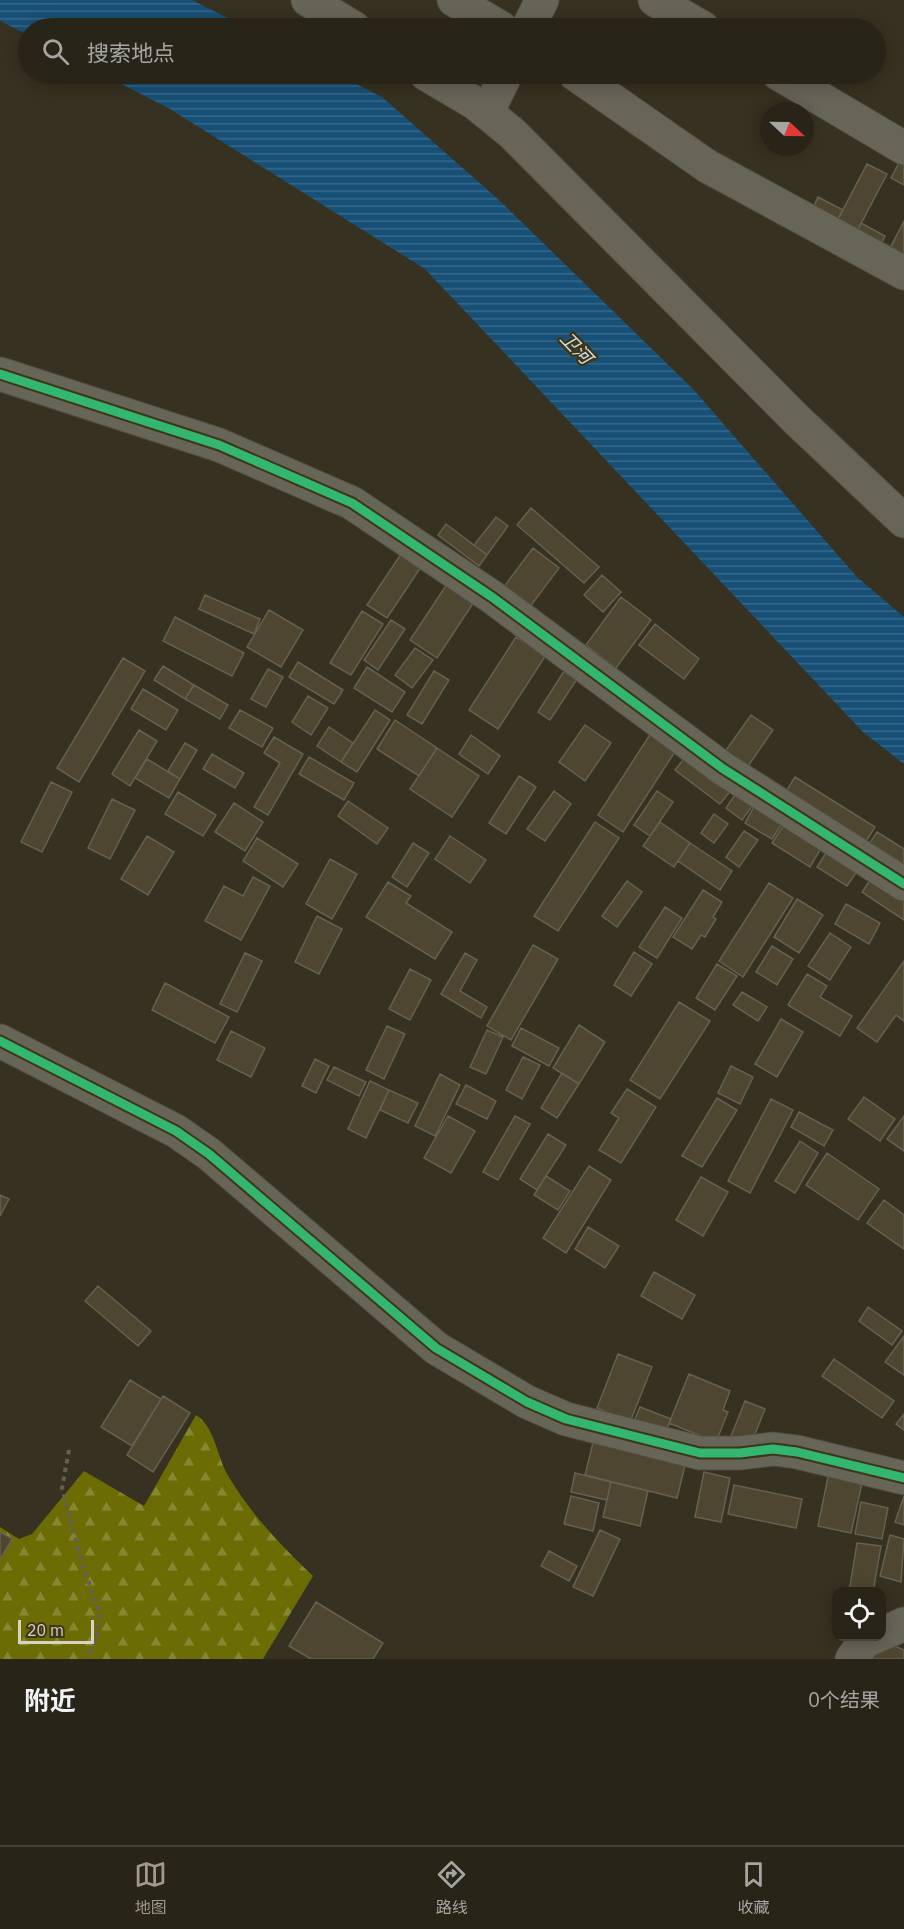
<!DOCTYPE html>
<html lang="zh">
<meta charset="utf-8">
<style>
:root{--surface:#282518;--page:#343125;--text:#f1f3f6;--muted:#a5a5a2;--line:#444237;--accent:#9f9a89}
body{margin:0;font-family:"IBM Plex Sans","Noto Sans SC",sans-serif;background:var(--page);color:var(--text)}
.controls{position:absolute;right:18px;bottom:18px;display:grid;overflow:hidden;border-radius:12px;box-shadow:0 3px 15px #0003}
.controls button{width:54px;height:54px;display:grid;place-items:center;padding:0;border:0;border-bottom:2px solid var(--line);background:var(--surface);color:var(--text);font:30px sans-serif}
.compass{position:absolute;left:760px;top:102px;width:54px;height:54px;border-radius:50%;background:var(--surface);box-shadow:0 3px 15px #0003;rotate:112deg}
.scale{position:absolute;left:18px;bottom:15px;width:76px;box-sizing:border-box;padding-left:6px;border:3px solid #d8d3c2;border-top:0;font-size:16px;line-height:21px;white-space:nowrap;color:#d8d3c2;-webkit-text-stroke:4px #3f3617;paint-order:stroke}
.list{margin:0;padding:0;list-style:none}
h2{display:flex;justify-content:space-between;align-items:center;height:78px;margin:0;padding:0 24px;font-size:26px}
h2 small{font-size:20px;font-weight:400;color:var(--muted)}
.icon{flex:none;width:33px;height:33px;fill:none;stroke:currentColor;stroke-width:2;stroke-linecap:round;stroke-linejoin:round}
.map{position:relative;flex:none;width:904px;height:1659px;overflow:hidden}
.search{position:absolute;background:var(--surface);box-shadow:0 3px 15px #0003;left:18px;right:18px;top:18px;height:66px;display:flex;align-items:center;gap:15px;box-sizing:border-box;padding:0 21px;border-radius:33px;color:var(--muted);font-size:22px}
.sheet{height:186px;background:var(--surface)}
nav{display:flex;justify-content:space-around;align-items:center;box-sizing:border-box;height:84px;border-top:2px solid var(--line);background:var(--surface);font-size:16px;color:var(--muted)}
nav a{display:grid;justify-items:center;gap:3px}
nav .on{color:var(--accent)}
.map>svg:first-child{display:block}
</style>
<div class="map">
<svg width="904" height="1659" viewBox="0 0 904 1659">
<defs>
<pattern id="forest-firs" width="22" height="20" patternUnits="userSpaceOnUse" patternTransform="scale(1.5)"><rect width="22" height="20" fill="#6b6c04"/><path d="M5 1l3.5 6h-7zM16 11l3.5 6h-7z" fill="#868733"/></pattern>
<pattern id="water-rules" width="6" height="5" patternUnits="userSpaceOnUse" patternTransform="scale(1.5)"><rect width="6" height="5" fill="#175076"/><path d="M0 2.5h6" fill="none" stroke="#386888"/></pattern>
</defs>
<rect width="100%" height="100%" fill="#363120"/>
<path fill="url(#forest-firs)" d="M196 1415C214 1426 217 1454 226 1472 248 1511 281 1546 313 1576L263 1659H0V1527L19 1539 32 1534 84 1471 144 1506Z"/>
<path fill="url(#water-rules)" d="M0 0H192L248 28H28V35L0 21Z
M102 74H336L382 97 499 200 693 389 857 577 904 617V764L863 732 425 269 170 109Z"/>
<path fill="#4f4631" stroke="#666053" stroke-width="1.5" d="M900 161 904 163V185L891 178Z
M867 164 887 174 855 235 835 225Z
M818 197 843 210 835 225 811 212Z
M904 221V263L887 254Z
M861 223 885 236 879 248 855 235Z
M531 508 599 567 584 583 517 525Z
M496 517 508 526 487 555 474 545Z
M446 524 487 555 479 566 438 535Z
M533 548 559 568 529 608 503 588Z
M401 554 421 567 387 618 367 605Z
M602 575 621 592 603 612 584 595Z
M447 584 474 602 437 658 410 640Z
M205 595 260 619 254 634 199 609Z
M621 597 651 620 616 668 586 645Z
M269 610 303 630 281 667 247 647Z
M362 611 383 624 351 675 330 663Z
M175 617 244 653 232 676 163 641Z
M391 620 405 629 378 670 364 660Z
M655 624 699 659 684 679 639 645Z
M516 637 546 655 498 729 469 710Z
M415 648 433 660 412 688 395 675Z
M123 658 145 671 79 782 57 768Z
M298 662 343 690 334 704 289 677Z
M163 666 194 685 185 699 154 680Z
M367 667 405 692 392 712 354 688Z
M566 668 579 676 550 720 538 712Z
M268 669 283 677 266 707 251 699Z
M434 671 449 680 422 724 407 715Z
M194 685 228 705 220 719 185 699Z
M143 689 178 710 166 730 131 709Z
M308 696 328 708 311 735 292 722Z
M240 710 273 728 262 747 229 728Z
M375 710 390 720 357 772 341 762Z
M751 715 773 730 746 769 724 753Z
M395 720 437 748 419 776 377 749Z
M585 725 611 743 585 781 559 762Z
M329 727 353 743 341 762 317 746Z
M139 730 157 741 130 786 112 774Z
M653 730 678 747 623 832 598 815Z
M471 735 500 756 488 774 459 754Z
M274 737 303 754 268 815 254 807 280 763 264 753Z
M185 743 197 750 180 779 168 771Z
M437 748 479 776 452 817 410 789Z
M212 754 244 773 235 788 203 769Z
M687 755 732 789 720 804 675 770Z
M309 757 354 783 344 800 299 774Z
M147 759 180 779 169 798 135 778Z
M519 776 536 787 506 834 489 823Z
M795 777 875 827 862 848 782 798Z
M51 782 72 792 42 852 21 842Z
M554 791 571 804 545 841 527 829Z
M657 791 673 802 650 836 634 825Z
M178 792 216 815 203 836 165 814Z
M736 793 753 805 742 820 726 808Z
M112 799 135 810 110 859 88 848Z
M348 801 388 828 377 844 338 816Z
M234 803 263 822 245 851 215 832Z
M755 805 783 822 772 839 745 823Z
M714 814 728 824 714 843 701 833Z
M595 822 619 838 558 931 534 916Z
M660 822 690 843 674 867 643 846Z
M786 822 823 845 810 867 772 843Z
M744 831 758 840 739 867 726 857Z
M877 832 904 849V870L867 847Z
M147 836 174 852 148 895 121 879Z
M450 836 486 860 470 883 435 859Z
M257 838 298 864 283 887 243 861Z
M413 843 429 853 407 887 392 877Z
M690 843 732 871 720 890 678 861Z
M827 851 857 871 847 886 817 867Z
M330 859 357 874 332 919 306 904Z
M253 877 270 886 241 940 205 921 224 886 243 896Z
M871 879 904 901V920L862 892Z
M627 881 642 892 617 927 602 916Z
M388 882 411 896 406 903 452 932 435 959 366 917Z
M769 883 793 898 743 977 719 961Z
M703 890 722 902 713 917 716 919 705 937 701 935 692 949 673 937Z
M797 899 823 915 799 953 774 937Z
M846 904 880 923 869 944 835 924Z
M665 907 682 918 657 958 639 947Z
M317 916 342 929 319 974 295 962Z
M830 933 851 947 830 980 808 966Z
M533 945 558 959 511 1040 487 1026Z
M772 946 793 959 777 985 756 972Z
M634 952 652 964 631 996 614 985Z
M245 953 262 961 237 1012 220 1004Z
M465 953 477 960 460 991 487 1007 481 1018 441 994Z
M904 961V1021L896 1015 877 1042 857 1028Z
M717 964 737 976 715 1010 696 998Z
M410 969 431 980 410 1020 389 1009Z
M807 974 827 986 820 997 852 1016 840 1036 788 1005Z
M165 983 229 1017 215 1043 152 1010Z
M742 992 767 1007 758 1021 733 1005Z
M679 1002 710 1021 660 1099 630 1080Z
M781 1019 803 1032 777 1077 755 1064Z
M579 1025 605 1042 579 1084 553 1068Z
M387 1026 405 1034 384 1079 366 1070Z
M521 1028 559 1048 549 1066 512 1046Z
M487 1030 503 1037 486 1074 470 1067Z
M231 1031 265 1048 251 1077 217 1060Z
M523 1057 540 1065 522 1099 506 1090Z
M315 1059 329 1066 316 1093 302 1086Z
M731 1066 753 1077 740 1104 718 1093Z
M334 1067 366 1082 359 1096 327 1080Z
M562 1073 579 1084 557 1118 541 1108Z
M440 1074 460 1085 435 1136 415 1126Z
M370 1081 389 1090 366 1138 348 1129Z
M466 1085 496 1101 487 1119 456 1104Z
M627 1089 656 1107 621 1163 599 1150 619 1118 611 1113Z
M389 1090 418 1103 408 1123 380 1110Z
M864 1097 895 1119 880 1141 848 1119Z
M717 1098 737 1110 702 1167 682 1156Z
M771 1099 793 1110 750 1193 728 1181Z
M799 1112 833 1130 824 1146 791 1127Z
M448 1116 475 1131 451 1173 424 1158Z
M515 1116 530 1124 498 1180 483 1172Z
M904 1116V1151L887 1139Z
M548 1134 566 1145 537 1190 520 1179Z
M800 1141 818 1153 795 1193 775 1181Z
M827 1153 879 1189 858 1220 806 1185Z
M589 1166 611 1180 566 1253 543 1238Z
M546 1176 570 1191 558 1210 534 1195Z
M701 1177 728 1192 703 1236 676 1220Z
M0 1195 9 1199 0 1216Z
M884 1200 904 1215V1249L867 1223Z
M588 1227 619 1246 605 1268 575 1249Z
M654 1272 695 1295 682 1319 641 1296Z
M98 1286 151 1331 138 1346 85 1301Z
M868 1307 902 1331 892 1345 859 1321Z
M904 1336V1375L885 1362Z
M618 1354 652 1367 630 1422 597 1408Z
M834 1359 894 1401 882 1418 822 1376Z
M689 1374 730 1391 723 1410 728 1412 716 1442 669 1423Z
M130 1380 161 1399 132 1446 101 1427Z
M163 1396 190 1413 153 1472 127 1455Z
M745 1401 765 1409 751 1444 731 1436Z
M640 1407 671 1419 665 1433 634 1421Z
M904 1414V1430L896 1424Z
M594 1439 686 1461 677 1498 585 1475Z
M704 1472 730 1478 721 1522 695 1517Z
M829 1472 863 1479 851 1533 818 1526Z
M575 1473 611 1482 607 1500 571 1492Z
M611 1482 648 1491 640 1526 603 1517Z
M734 1485 802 1499 796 1528 728 1514Z
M571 1496 599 1503 593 1531 564 1524Z
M904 1496V1525L895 1522Z
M861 1502 888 1508 882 1539 855 1534Z
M600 1530 620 1539 593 1596 573 1587Z
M0 1532 12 1539 0 1559Z
M890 1535 904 1539 901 1582 880 1576Z
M857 1543 881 1546 873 1592H849Z
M549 1551 577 1566 569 1581 541 1566Z
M316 1602 383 1643 373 1659H311L289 1646Z
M892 1645 904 1650V1659H867Z"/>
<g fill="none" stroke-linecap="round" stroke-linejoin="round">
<g stroke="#514d3f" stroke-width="35">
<path id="minor" d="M308 0 354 28
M454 0 501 28
M655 0 703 28
M528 28 542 0
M426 74 475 103 513 134 797 420 904 521
M575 74 707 166 904 273
M779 74 904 148
M487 113 506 74
M0 374 219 445 352 503 492 597 722 768 904 884
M0 1041 176 1131 209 1154 436 1348 527 1402 566 1419 700 1453H740L773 1449 797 1452 904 1478
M882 1634 904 1624
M852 1659 864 1642 877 1636"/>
</g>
<path stroke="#625f54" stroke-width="4" stroke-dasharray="4.5 4.5" stroke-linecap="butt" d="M69 1450 62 1488 81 1560 100 1615 97 1637 86 1659"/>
<use href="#minor" stroke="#676458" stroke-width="33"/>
<g stroke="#3f3617" stroke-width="13">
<path id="cycleway" d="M0 374 219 445 352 503 492 597 722 768 904 884
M0 1041 176 1131 209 1154 436 1348 527 1402 566 1419 700 1453H740L773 1449 797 1452 904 1478"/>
</g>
<use href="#cycleway" stroke="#33b770" stroke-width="9"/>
</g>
<g text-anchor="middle" stroke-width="5" stroke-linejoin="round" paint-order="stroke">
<g font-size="18" font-style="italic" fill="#cfe2f2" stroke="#3f3617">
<text transform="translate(576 348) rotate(46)" y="6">卫河</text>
</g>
</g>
</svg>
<div class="controls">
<button><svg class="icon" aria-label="locate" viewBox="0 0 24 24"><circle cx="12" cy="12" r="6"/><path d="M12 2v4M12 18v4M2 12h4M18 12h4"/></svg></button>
</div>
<svg class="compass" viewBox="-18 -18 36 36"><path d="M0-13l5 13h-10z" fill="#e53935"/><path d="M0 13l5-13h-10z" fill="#a5a5a2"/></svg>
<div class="scale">20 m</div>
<div class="search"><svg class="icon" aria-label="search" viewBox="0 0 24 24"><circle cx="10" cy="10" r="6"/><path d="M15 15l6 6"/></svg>搜索地点</div>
</div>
<section class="sheet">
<h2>附近<small>0个结果</small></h2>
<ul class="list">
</ul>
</section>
<nav>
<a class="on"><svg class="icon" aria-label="map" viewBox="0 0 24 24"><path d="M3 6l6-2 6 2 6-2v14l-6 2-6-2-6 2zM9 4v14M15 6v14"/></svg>地图</a>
<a><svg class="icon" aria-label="directions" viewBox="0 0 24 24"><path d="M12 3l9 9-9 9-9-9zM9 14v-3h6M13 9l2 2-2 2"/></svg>路线</a>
<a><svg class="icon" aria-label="saved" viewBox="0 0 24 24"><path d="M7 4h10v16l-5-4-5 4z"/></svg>收藏</a>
</nav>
